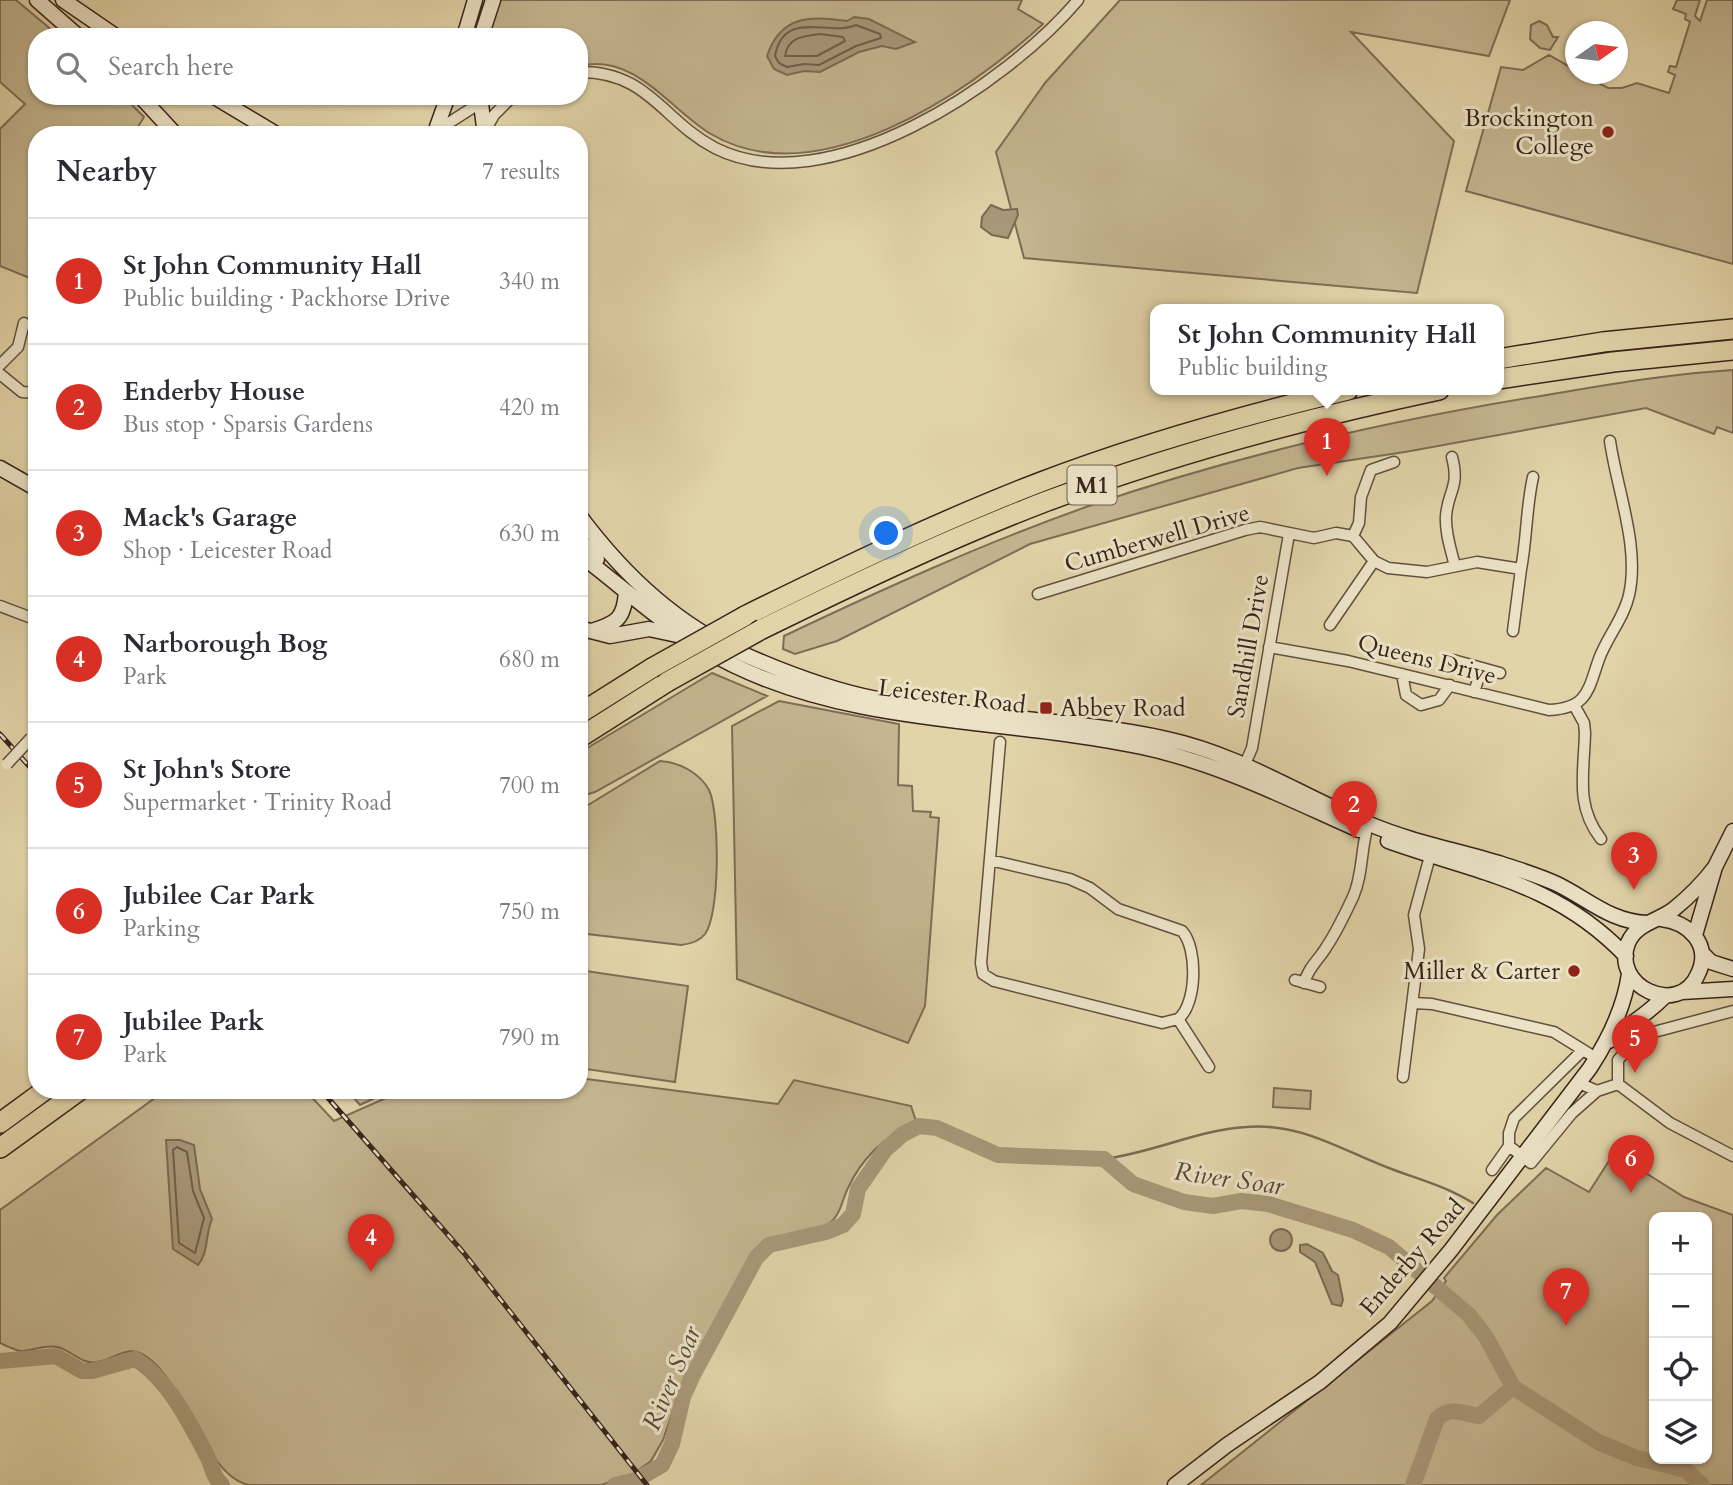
<!DOCTYPE html>
<meta charset="utf-8">
<style>
:root{--surface:#fff;--page:#f2f2f3;--text:#2b2b33;--muted:#7c7c81;--line:#e1e1e2;--accent:#d93025}
body{margin:0;font-family:Cardo,serif;background:var(--page);color:var(--text)}
.controls{position:absolute;right:21px;bottom:21px;display:grid;overflow:hidden;border-radius:14px;box-shadow:0 2px 5px #0004}
.controls button{width:63px;height:63px;display:grid;place-items:center;padding:0;border:0;border-bottom:2px solid var(--line);background:var(--surface);color:var(--text);font:35px sans-serif}
.compass{position:absolute;left:1565px;top:21px;width:63px;height:63px;border-radius:50%;background:var(--surface);box-shadow:0 2px 5px #0004;rotate:76deg}
.you{position:absolute;left:887px;top:534px;width:24px;height:24px;margin:-18px;border:5px solid #fff;border-radius:50%;background:#1a73e8;box-shadow:0 0 0 10px #1a73e833}
.badge{display:grid;place-items:center;width:46px;height:46px;border-radius:50%;background:var(--accent);color:#fff;font-size:23px;font-weight:700}
.pin{position:absolute;translate:-50% -58px;filter:drop-shadow(0 2px 4px #0008)}
.pin::after{content:'';position:absolute;top:37px;width:24px;height:21px;background:inherit;clip-path:polygon(0 0,100% 0,50% 100%)}
.popup{position:absolute;left:1150px;top:304px;width:354px;height:91px;box-sizing:border-box;display:grid;place-content:center;border-radius:14px;background:var(--surface);filter:drop-shadow(0 2px 5px #0005);font-size:23px;white-space:nowrap;color:var(--muted)}
.popup b{font-size:26px;color:var(--text)}
.popup::after{content:'';position:absolute;left:50%;top:100%;margin-left:-14px;border:14px solid transparent;border-top-color:var(--surface)}
.list{margin:0;padding:0;list-style:none}
h2{display:flex;justify-content:space-between;align-items:center;height:91px;margin:0;padding:0 28px;font-size:30px}
h2 small{font-size:23px;font-weight:400;color:var(--muted)}
.list li{display:grid;grid-template-columns:46px 1fr auto;gap:21px;align-items:center;box-sizing:border-box;height:126px;padding:0 28px;border-top:2px solid var(--line)}
.list b{display:block;font-size:26px;white-space:nowrap}
.list p{margin:0;font-size:23px;white-space:nowrap;color:var(--muted)}
.list em{font-size:23px;font-style:normal;color:var(--muted)}
.icon{flex:none;width:38px;height:38px;fill:none;stroke:currentColor;stroke-width:2;stroke-linecap:round;stroke-linejoin:round}
.map{position:relative;flex:none;width:1733px;height:1485px;overflow:hidden}
.search{position:absolute;background:var(--surface);box-shadow:0 2px 5px #0004;left:28px;top:28px;width:560px;height:77px;display:flex;align-items:center;gap:18px;box-sizing:border-box;padding:0 24px;border-radius:28px;color:var(--muted);font-size:26px}
.panel{position:absolute;background:var(--surface);box-shadow:0 2px 5px #0004;left:28px;top:126px;width:560px;height:973px;border-radius:28px}
.map>svg:first-child{display:block}
</style>
<div class="map">
<svg width="1733" height="1485" viewBox="0 0 1733 1485">
<rect width="100%" height="100%" fill="#e2d4a9"/>
<filter id="stains"><feTurbulence type="fractalNoise" baseFrequency=".00286" numOctaves="4"/><feColorMatrix values="0 0 0 0 .2 0 0 0 0 .09 0 0 0 0 .02 0 0 0 .5 -.17"/></filter>
<radialGradient id="worn" r=".72"><stop offset=".6" stop-color="#630" stop-opacity="0"/><stop offset="1" stop-color="#630" stop-opacity=".3"/></radialGradient>
<path fill="#c5b691" stroke="#7e6d56" stroke-width="2" fill-rule="evenodd" d="M0 0H16L60 37H37V96H123L144 117 133 135H37V281L0 266V129L25 104 0 82Z
M496 0H1022L1018 9 1043 24C966 95 816 196 711 134 669 109 636 53 579 66V37H487Z
M1120 0H1510L1489 56 1351 32 1454 141 1417 293 1024 258 996 152 1045 83Z
M1677 0H1700L1695 16 1700 21 1707 0H1733V264L1466 191 1501 67 1523 70 1549 55 1575 70 1576 74H1582L1608 88H1622L1637 83 1669 93 1675 75 1668 72 1670 66 1676 67 1690 22 1685 19 1686 14 1673 9Z
M1539 21 1547 25 1553 37H1558L1550 50 1540 48 1530 39 1531 25Z
M1733 370V433L1717 427 1714 434 1646 408 1405 452 1298 468 1030 544 837 641 795 654 783 649 784 636C883 589 982 544 1086 507 1230 457 1378 423 1528 398 1596 387 1665 374 1733 370Z
M712 673 767 696 595 792 579 797V753Z
M779 701 899 724 898 785 912 786 913 811 931 812 930 817 939 818 925 1006 908 1043 737 979 732 726Z
M660 761C679 762 700 773 709 790 720 813 720 915 705 934 699 942 690 944 681 945L579 933 580 810Z
M579 970 688 986 675 1082 579 1068Z
M579 1078 778 1104 794 1080 911 1106 916 1121C886 1136 862 1157 848 1188 841 1202 841 1216 827 1225 805 1238 779 1231 756 1248L684 1378 663 1440 651 1461 630 1476 601 1485H249C205 1476 187 1385 147 1357 127 1343 116 1359 97 1362 82 1365 72 1351 58 1347 46 1344 32 1351 20 1351 14 1350 6 1346 0 1343V1210L166 1090H305L334 1121 404 1090H579Z
M1274 1088 1311 1091 1310 1109 1273 1107Z
M347 1090H392L360 1105Z
M1614 1153 1684 1197 1733 1215V1485H1201L1432 1301 1446 1281 1444 1278 1497 1215 1546 1168 1589 1192ZM1654 1217H1707V1459H1654Z"/>
<path fill="#a89879" stroke="#7b6a53" stroke-width="2" d="M854 17 869 19 915 42 896 49 882 46 859 52 820 72 804 71 787 75 774 69 767 56C781 15 809 16 847 21Z
M991 205 1003 210 1017 209 1018 215 1008 238 992 235 981 227 982 217Z
M166 1140H180L194 1145 200 1189 212 1219C205 1234 209 1252 198 1265L173 1249Z
M1270 1240a11 11 0 1 1 22 0a11 11 0 1 1-22 0Z
M1307 1244 1323 1253 1332 1271 1338 1275 1343 1300 1341 1306 1332 1304 1315 1262 1300 1252V1245Z"/>
<g fill="none" stroke-linecap="round" stroke-linejoin="round">
<path stroke="#705e4a" stroke-width="2" d="M856 25 880 34 881 38 856 46 819 65 804 64 787 67 779 63 775 56C784 8 829 37 856 25Z
M820 34 843 37 845 41 817 56H785C788 37 803 36 820 34Z
M177 1147 187 1152 193 1191 204 1218 195 1253 179 1243 173 1150Z"/>
<path stroke="#7b6a53" stroke-width="2.5" d="M1104 1159C1152 1153 1198 1130 1246 1127 1302 1122 1344 1152 1394 1170 1422 1180 1447 1187 1473 1203"/>
<path stroke="#a89879" stroke-width="16" d="M0 1361 56 1356 82 1371H92L135 1359C168 1379 190 1423 207 1456 213 1467 212 1476 222 1485
M615 1485 636 1480 662 1465 672 1444 683 1397 693 1375 756 1258 769 1245 826 1232 843 1225 853 1214 858 1189 885 1150 903 1134 919 1126 937 1128 998 1155 1104 1159 1133 1184 1184 1202 1213 1206 1241 1201 1268 1204 1353 1230 1389 1247 1469 1315 1486 1337 1513 1387 1598 1442 1637 1458 1686 1470 1702 1485
M1413 1485 1437 1419C1450 1405 1463 1414 1479 1416L1513 1387"/>
<g stroke="#62503e" stroke-width="13">
<path id="street" d="M579 72C648 71 663 121 715 148 827 205 1007 84 1078 0
M485 131 494 115 513 96
M437 135 447 124 491 96
M448 135H469
M0 365 18 347 24 323
M0 374 22 392 37 393
M1452 457C1460 488 1448 490 1446 516 1445 533 1451 550 1455 566
M1353 536 1359 523 1361 497 1371 470 1394 462
M1521 569C1527 538 1526 508 1533 477
M1038 594 1245 530 1260 527 1314 538 1336 533 1353 536 1374 561 1388 568 1427 572 1477 562 1521 569 1513 631
M0 606 37 620
M1330 625 1374 561
M1269 647 1348 661 1549 710C1588 708 1588 690 1599 659 1607 637 1624 618 1629 595 1640 547 1617 490 1610 441
M1453 660 1500 673
M1402 674 1406 695 1421 705 1439 700 1450 685
M1474 692 1482 668
M1574 705 1584 723 1585 733C1584 773 1575 806 1601 839
M1000 742 981 963 983 974 994 981 1162 1023 1178 1019 1209 1067
M1245 764 1252 748 1289 534
M990 860 1070 879 1090 888 1118 909 1182 931C1198 948 1197 1005 1178 1019
M1295 980 1320 987
M1304 983C1309 966 1319 960 1327 946 1337 931 1345 914 1353 897 1362 877 1361 854 1366 833
M1413 1003 1432 1004 1554 1032 1596 1058
M1403 1077 1419 949 1414 915 1430 856
M1579 1083 1597 1091 1618 1084
M1618 1084V1060L1639 1036 1733 1011
M1618 1084 1670 1123 1733 1156
M1509 1146 1531 1163 1572 1113 1597 1091
M1492 1170 1509 1146V1133L1514 1118 1583 1050"/>
</g>
<g stroke="#38241b" stroke-width="17">
<path id="secondary" d="M37 0 79 37
M63 0 117 37
M464 37 475 0
M481 37 493 0
M140 96 176 135
M213 96 278 135
M480 96 485 135
M434 135 448 96
M0 468 37 489
M579 515C622 573 677 625 743 654 786 673 830 690 877 699 972 719 1072 718 1167 739 1240 755 1300 795 1367 823 1411 842 1457 850 1502 864 1520 870 1540 876 1557 884 1588 899 1611 922 1647 923
M579 539 597 559
M579 554C630 593 675 636 733 665 861 727 1006 718 1142 747 1218 763 1289 799 1359 830
M579 628 610 636 649 629 677 635
M592 631C617 623 624 619 626 592
M1388 841C1480 874 1555 882 1626 956
M1661 919C1689 922 1712 945 1698 974 1679 1018 1611 987 1628 943 1636 923 1659 921 1674 909 1690 896 1703 883 1715 867
M1695 935 1715 867 1733 831
M1702 953 1711 962 1733 969
M1682 992 1733 989
M1609 1041C1628 1025 1648 1014 1665 996
M1175 1485 1227 1445 1320 1382 1390 1323 1451 1250 1590 1068C1609 1039 1624 1009 1629 974"/>
</g>
<g stroke="#38241b" stroke-width="22">
<path id="highway" d="M1498 359 1603 342 1733 329
M1498 379 1613 362 1733 350
M745 616C842 568 940 521 1041 482 1140 444 1245 415 1348 390
M762 629C856 583 950 538 1047 501 1174 454 1307 418 1439 390
M579 714 652 668
M579 738 667 682
M0 1123 45 1090
M0 1148 80 1090"/>
</g>
<use href="#street" stroke="#ece3c7" stroke-width="10"/>
<use href="#secondary" stroke="#ece3c7" stroke-width="14"/>
<use href="#highway" stroke="#e2d4a9" stroke-width="19"/>
<g stroke="#38241b" stroke-width="5">
<path id="rail" d="M0 734 37 775
M321 1090 463 1252 647 1485"/>
</g>
<use href="#rail" stroke="#ece3c7" stroke-width="2.5" stroke-dasharray="8" stroke-linecap="butt"/>
<g stroke="#62503e" stroke-width="13" stroke-linecap="butt">
<path id="street-bridge" d="M7 764 31 738"/>
</g>
<g stroke="#38241b" stroke-width="22" stroke-linecap="butt">
<path id="highway-bridge" d="M652 668 745 616
M667 682 762 629"/>
</g>
<use href="#street-bridge" stroke="#ece3c7" stroke-width="10"/>
<use href="#highway-bridge" stroke="#e2d4a9" stroke-width="19"/>
</g>
<g fill="#8f2418" stroke="#ece3c7" stroke-width="2.5">
<circle cx="1608" cy="132" r="7"/>
<rect x="1039" y="701" width="14" height="14" rx="3.5"/>
<circle cx="1574" cy="971" r="7"/>
</g>
<g text-anchor="middle" stroke-width="6" stroke-linejoin="round" paint-order="stroke">
<rect fill="#ece3c7" stroke="#6e5d4f" stroke-width="2" x="1067.5" y="465.5" width="49" height="39" rx="5"/>
<g font-size="23" font-weight="bold" fill="#38241b">
<text x="1092" y="493">M1</text>
</g>
<g font-size="24" fill="#38241b" stroke="#ece3c7" text-anchor="end">
<text x="1594" y="126">Brockington<tspan x="1594" dy="28">College</tspan></text>
<text x="1060" y="716" text-anchor="start">Abbey Road</text>
<text x="1560" y="979">Miller &amp; Carter</text>
</g>
<g font-size="24" fill="#38241b" stroke="#ece3c7">
<text transform="translate(1157 538) rotate(-16)" y="8">Cumberwell Drive</text>
<text transform="translate(1248 646) rotate(-80)" y="8">Sandhill Drive</text>
<text transform="translate(1427 659) rotate(14)" y="8">Queens Drive</text>
<text transform="translate(952 696) rotate(7)" y="8">Leicester Road</text>
<text transform="translate(1412 1257) rotate(-49)" y="8">Enderby Road</text>
</g>
<g font-size="26" font-style="italic" fill="#5a4737" stroke="#ece3c7">
<text transform="translate(1229 1178) rotate(8)" y="9">River Soar</text>
<text transform="translate(671 1378) rotate(-67)" y="9">River Soar</text>
</g>
</g>
<rect width="100%" height="100%" filter="url(#stains)"/>
<rect width="100%" height="100%" fill="url(#worn)"/>
</svg>
<div class="controls">
<button>+</button>
<button>−</button>
<button><svg class="icon" aria-label="locate" viewBox="0 0 24 24"><circle cx="12" cy="12" r="6"/><path d="M12 2v4M12 18v4M2 12h4M18 12h4"/></svg></button>
<button><svg class="icon" aria-label="layers" viewBox="0 0 24 24"><path d="M12 4l9 5-9 5-9-5zM3 14l9 5 9-5"/></svg></button>
</div>
<svg class="compass" viewBox="-18 -18 36 36"><path d="M0-13l5 13h-10z" fill="#e53935"/><path d="M0 13l5-13h-10z" fill="#7c7c81"/></svg>
<div class="you"></div>
<div class="pin badge" style="left:1327px;top:476px">1</div>
<div class="popup"><b>St John Community Hall</b>Public building</div>
<div class="pin badge" style="left:1354px;top:839px">2</div>
<div class="pin badge" style="left:1634px;top:890px">3</div>
<div class="pin badge" style="left:371px;top:1272px">4</div>
<div class="pin badge" style="left:1635px;top:1073px">5</div>
<div class="pin badge" style="left:1631px;top:1193px">6</div>
<div class="pin badge" style="left:1566px;top:1326px">7</div>
<div class="search"><svg class="icon" aria-label="search" viewBox="0 0 24 24"><circle cx="10" cy="10" r="6"/><path d="M15 15l6 6"/></svg>Search here</div>
<section class="panel">
<h2>Nearby<small>7 results</small></h2>
<ul class="list">
<li><span class="badge">1</span><div><b>St John Community Hall</b><p>Public building · Packhorse Drive</p></div><em>340 m</em></li>
<li><span class="badge">2</span><div><b>Enderby House</b><p>Bus stop · Sparsis Gardens</p></div><em>420 m</em></li>
<li><span class="badge">3</span><div><b>Mack's Garage</b><p>Shop · Leicester Road</p></div><em>630 m</em></li>
<li><span class="badge">4</span><div><b>Narborough Bog</b><p>Park</p></div><em>680 m</em></li>
<li><span class="badge">5</span><div><b>St John's Store</b><p>Supermarket · Trinity Road</p></div><em>700 m</em></li>
<li><span class="badge">6</span><div><b>Jubilee Car Park</b><p>Parking</p></div><em>750 m</em></li>
<li><span class="badge">7</span><div><b>Jubilee Park</b><p>Park</p></div><em>790 m</em></li>
</ul>
</section>
</div>
